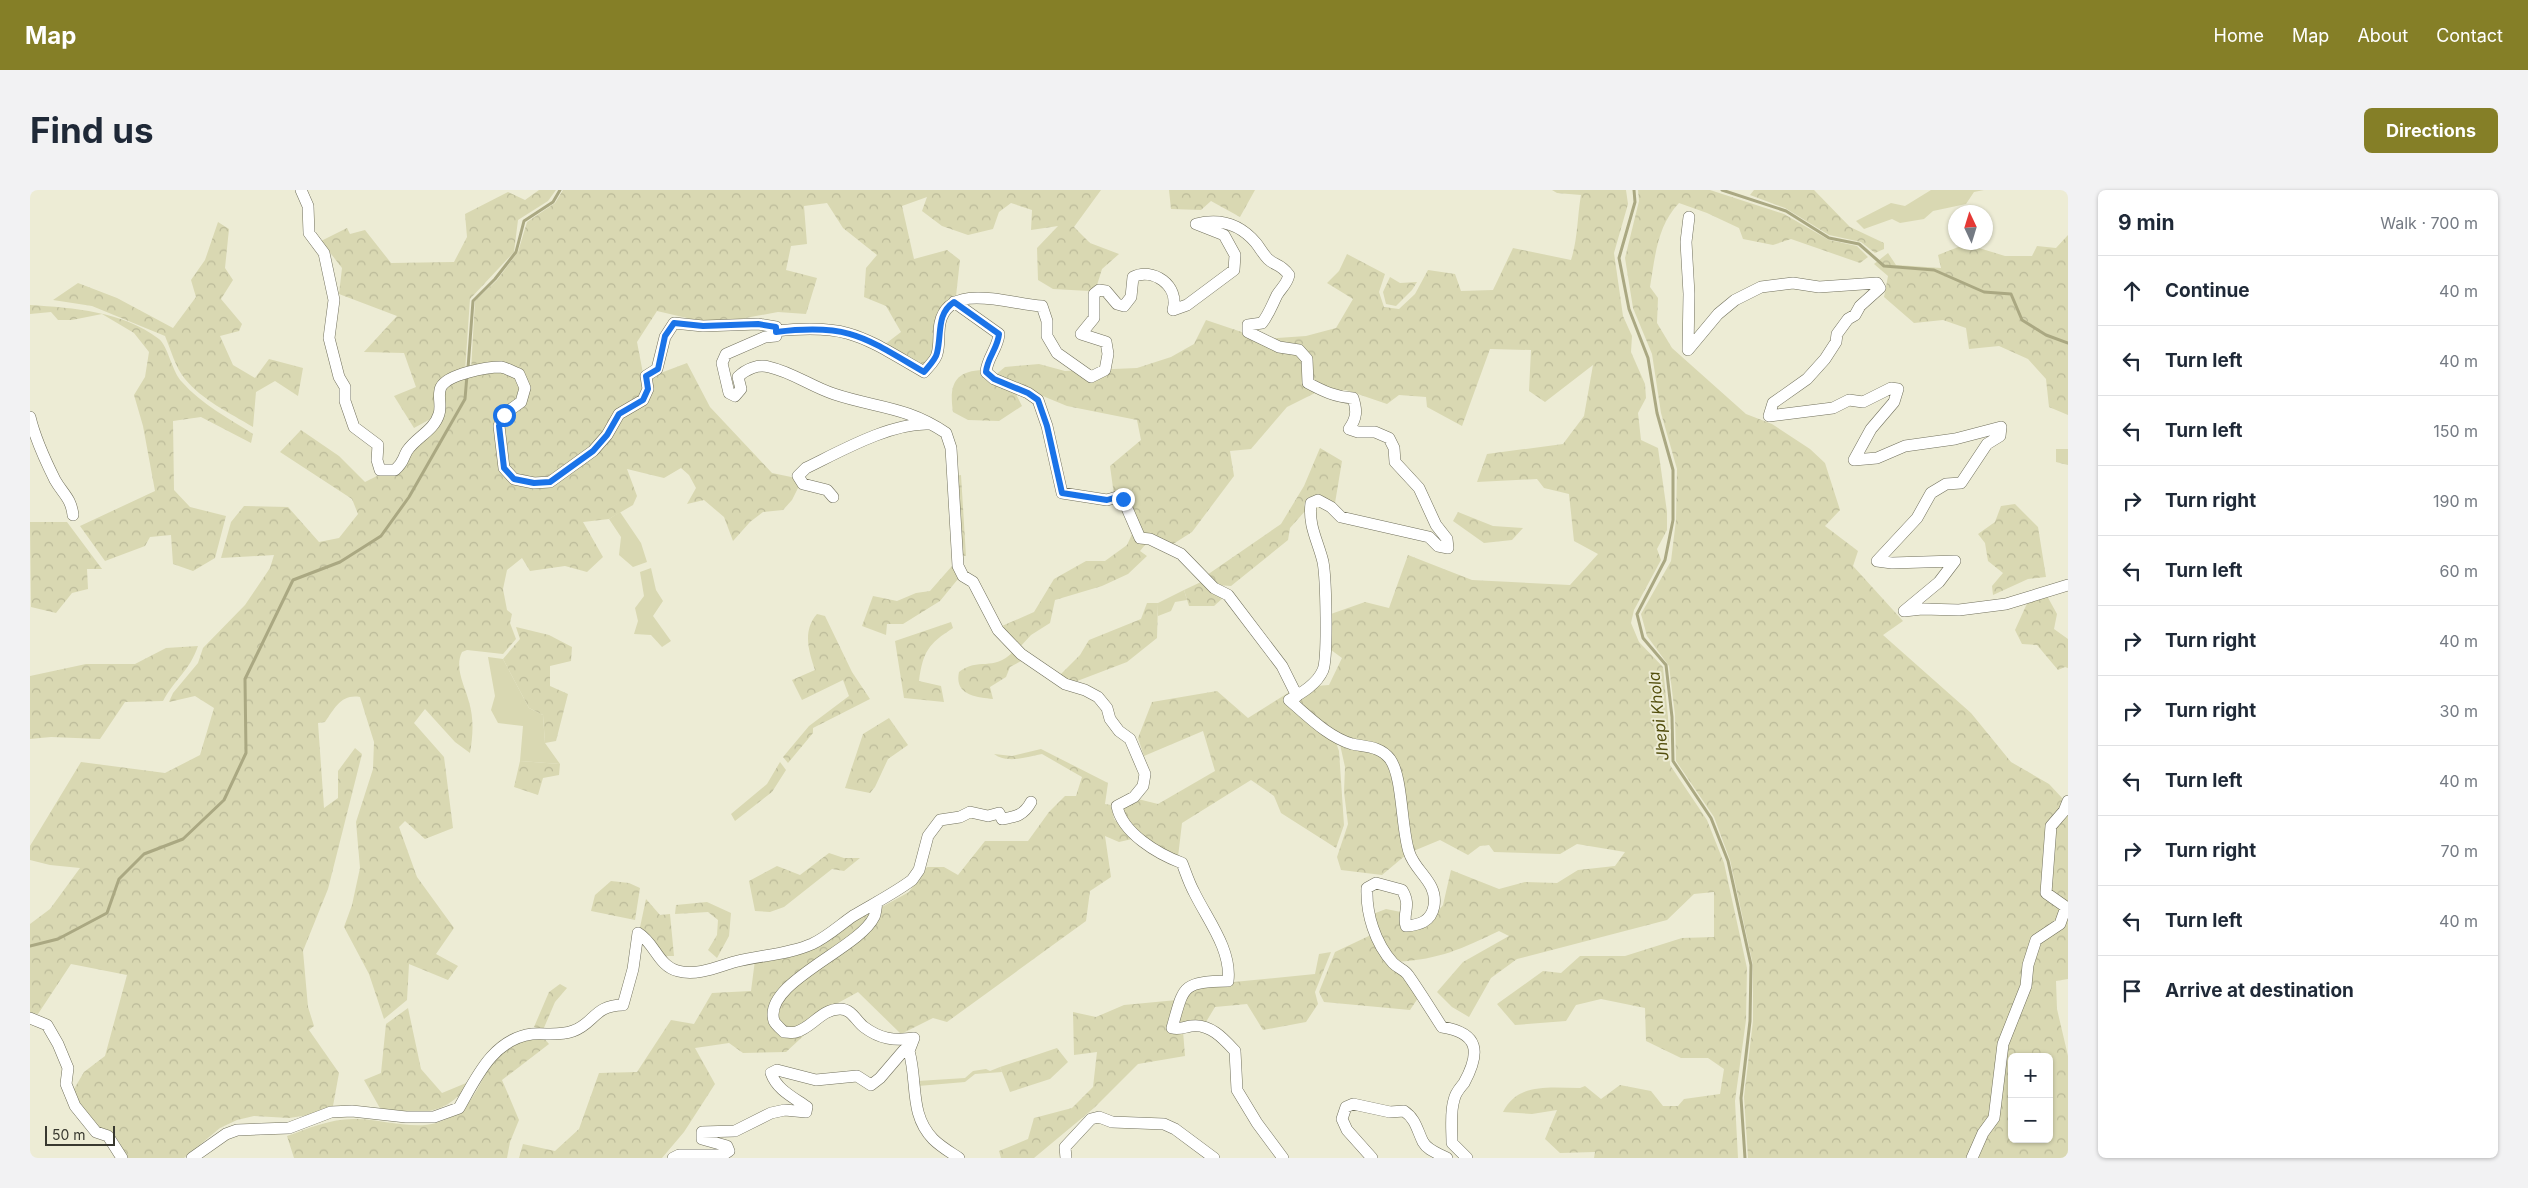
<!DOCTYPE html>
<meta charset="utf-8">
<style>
:root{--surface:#fff;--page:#f2f2f3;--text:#1f2937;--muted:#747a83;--line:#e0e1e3;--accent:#857f27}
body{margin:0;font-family:Inter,sans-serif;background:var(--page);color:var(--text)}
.controls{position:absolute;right:15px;bottom:15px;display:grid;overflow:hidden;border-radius:8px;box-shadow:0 1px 4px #0004}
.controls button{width:45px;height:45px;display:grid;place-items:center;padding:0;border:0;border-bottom:1px solid var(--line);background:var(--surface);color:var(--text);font:25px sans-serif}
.compass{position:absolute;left:1918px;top:15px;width:45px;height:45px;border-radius:50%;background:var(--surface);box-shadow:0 1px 4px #0004;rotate:356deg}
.scale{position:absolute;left:15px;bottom:12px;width:70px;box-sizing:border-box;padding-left:5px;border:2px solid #393930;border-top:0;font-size:14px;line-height:18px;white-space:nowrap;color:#393930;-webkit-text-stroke:4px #edecd5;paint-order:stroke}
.stop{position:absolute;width:15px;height:15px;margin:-11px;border:4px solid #1a73e8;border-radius:50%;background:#fff}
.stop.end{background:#1a73e8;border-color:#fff;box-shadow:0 1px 5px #0008}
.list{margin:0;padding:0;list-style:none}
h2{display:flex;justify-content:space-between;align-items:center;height:65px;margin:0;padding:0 20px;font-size:21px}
h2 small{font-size:16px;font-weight:400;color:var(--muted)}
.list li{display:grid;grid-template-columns:32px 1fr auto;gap:15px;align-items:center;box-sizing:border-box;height:70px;padding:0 20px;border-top:1px solid var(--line)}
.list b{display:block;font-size:19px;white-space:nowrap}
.list em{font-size:16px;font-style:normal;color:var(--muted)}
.icon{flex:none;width:28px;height:28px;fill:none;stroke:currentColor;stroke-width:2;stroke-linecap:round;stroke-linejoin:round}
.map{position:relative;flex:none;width:2038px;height:968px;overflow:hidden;border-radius:8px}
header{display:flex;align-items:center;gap:30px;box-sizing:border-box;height:70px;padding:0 25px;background:var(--accent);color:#fff}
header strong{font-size:24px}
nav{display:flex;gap:28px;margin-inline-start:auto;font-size:18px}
.intro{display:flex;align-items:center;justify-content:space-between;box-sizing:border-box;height:120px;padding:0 30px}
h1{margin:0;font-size:35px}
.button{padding:12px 22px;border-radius:8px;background:var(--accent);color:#fff;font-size:18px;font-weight:700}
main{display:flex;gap:30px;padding:0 30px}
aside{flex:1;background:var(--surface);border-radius:8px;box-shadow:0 1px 4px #0004}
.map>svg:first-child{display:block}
</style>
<header>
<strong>Map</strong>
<nav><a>Home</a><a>Map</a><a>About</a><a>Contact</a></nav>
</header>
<div class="intro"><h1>Find us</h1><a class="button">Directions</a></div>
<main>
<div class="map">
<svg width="2038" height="968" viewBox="0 0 2038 968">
<defs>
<pattern id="forest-crowns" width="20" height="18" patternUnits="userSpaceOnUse" patternTransform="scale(1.25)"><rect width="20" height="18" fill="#d9d8b2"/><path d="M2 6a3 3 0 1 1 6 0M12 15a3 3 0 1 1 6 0" fill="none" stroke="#bbba99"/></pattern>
</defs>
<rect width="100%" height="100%" fill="#edecd5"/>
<path fill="#d9d8b2" d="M1901 0H1954L1944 2 1936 14 1903 21 1894 29 1870 33 1862 29 1834 39 1826 31 1861 13 1875 16Z
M590 322 611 353 617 372 603 377 589 365 591 347 579 329Z
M621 378 626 400 633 411 623 426 641 451 632 457 621 445 604 444 608 431 605 418 614 406 610 382Z
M1154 400 1157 410 1145 412 1141 421 1128 426V413Z
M458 467 473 469 499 518 513 525 515 553 530 574 490 571 493 536 468 533 461 520 465 506Z
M970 877 972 882 945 884 935 892 888 896V891L935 888 943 881 956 879 960 881Z"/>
<path fill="url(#forest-crowns)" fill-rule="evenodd" d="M509 0H526L518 11 488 30 484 62 440 109 435 181 422 183 406 226 384 238 364 206 386 197 374 163 334 162 367 126 309 104 312 78 291 51 317 38 320 44 335 40 361 73 424 72 437 47 435 24 478 2 495 10Z
M533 0H1071L1044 37 1060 53 1089 64 1072 79 1067 95 1059 101 1023 99 1008 90 1007 58 1028 36 1001 40 1002 20 981 13 969 22 963 39 938 45 912 36 892 21 897 7 872 16 884 69 917 60 930 70 926 106C898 122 912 138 905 162 903 168 897 174 894 179L854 155 871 142 856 116 834 107 836 78 847 65 813 38 797 13 774 16 777 54 761 56 756 80 787 88 776 124 748 122 699 131 674 132 627 121 607 152 616 199 576 243 518 290 485 287 476 277 471 236 494 211 493 182 441 180 445 111 467 90 488 62 497 32 525 13Z
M1139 0H1225L1210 27 1181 11 1171 20 1141 19Z
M1522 0H1596L1598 14 1584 63 1593 126 1602 146 1601 162 1615 194 1616 208 1608 223 1611 250 1628 258 1637 322V340L1627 359 1631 370 1604 420 1601 433 1609 452 1633 477 1638 527 1640 575 1677 630 1694 673 1717 778 1716 830 1705 911 1708 968H1564L1565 962 1530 963 1515 949 1527 920 1502 924 1473 922C1488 892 1521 898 1550 898L1555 896 1571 909 1590 895 1621 901 1633 916H1648L1654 909 1690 904 1694 879 1678 868H1651L1616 851 1615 818 1571 809 1546 815 1536 831 1485 835 1467 814 1513 781 1531 783 1550 766H1595L1652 748 1684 747V702L1664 704 1637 730 1487 769 1461 788 1439 827 1422 817 1407 802 1433 772 1479 746 1469 741C1431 759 1411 769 1367 772L1356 758 1343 724 1356 719 1371 722 1374 738 1399 733 1413 715 1421 680 1469 699 1495 692 1527 693 1548 680 1585 676 1595 662 1547 654 1530 664 1464 662 1459 655 1450 656 1438 665 1410 650 1381 662 1362 567 1307 543 1265 511 1286 496 1299 495 1312 468 1297 457 1298 425 1335 412 1359 418 1378 365 1442 390 1540 395 1568 364 1544 351 1539 304 1514 298 1507 289 1447 292 1457 264 1533 254 1554 226 1563 175 1515 212 1499 201 1501 160 1460 159 1432 236 1397 217 1396 207 1369 205 1357 214 1316 200 1301 202 1281 190 1280 169 1234 149 1276 146 1306 138 1323 109 1297 93 1309 81 1317 64 1355 84 1349 102 1354 117 1369 119 1385 104 1398 80 1425 84 1431 101 1463 100 1483 58 1541 70C1548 48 1547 28 1551 5L1527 3Z
M1608 0H1680L1754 24 1799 50 1827 56 1838 67 1830 73 1761 49 1743 55 1713 49 1709 38 1677 23 1649 13C1627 36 1625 67 1620 97L1628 108 1627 133 1642 158 1716 224 1742 234 1780 259 1795 273 1810 320 1795 336 1828 361 1823 376 1873 431 1853 445 1941 523 1981 572 2019 594 2034 610 2038 611V789L2026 791 2027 819 2038 866V968H1718L1714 907 1723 831V775L1700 670 1684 627 1646 571 1645 525 1639 476 1617 446 1611 424 1641 371 1646 330 1647 279 1631 223 1622 164 1603 118 1595 68 1609 11ZM1982 867H2019V949H1982Z
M1724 0H1784L1820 37 1854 53V59L1845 63 1831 52 1799 45 1755 18 1720 5Z
M188 32 199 39 195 78 203 90 191 109 212 134 209 141 190 146 203 175 225 188 239 169 273 178 268 206 245 191 226 202 223 237C200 223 172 210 155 189 145 177 141 160 135 146L62 116 23 110 48 93 87 108 143 138 166 107 161 90 175 70Z
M2038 45V225L2019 217 2016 189 1998 169 1969 156 1939 159 1936 138 1913 130 1884 133 1854 107 1858 86 1844 74 1858 63 1866 75 1911 78 1908 65 1936 54 1975 66H2002L2007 56 2026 58Z
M1360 87 1370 93 1387 92 1382 100 1366 116 1356 114 1353 102Z
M0 115C44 118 92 121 129 149 138 156 142 182 152 192 171 214 200 229 223 244L221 253 171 227 143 231 144 300 160 317 196 326 185 368 163 381 143 374 141 345 120 347 115 356 75 371 50 336 125 301 113 236 104 205 115 187 119 162 104 143 72 124 42 130H28L21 122 0 124Z
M1176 130 1268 161 1275 169V191L1285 203 1257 217 1221 259 1200 261 1204 286 1162 342 1140 356 1110 346 1084 305 1080 276 1111 250 1107 230 1037 216 964 186 975 177 1009 174 1035 181 1107 178 1141 167 1164 154Z
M657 173 680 217 742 283 766 288 769 296 762 310 753 320 733 322 720 332 703 351 694 327 674 310 657 314 666 298 659 285 651 278 634 288 597 279 607 306 603 315 579 329 553 332 573 367 557 382 535 376 500 381 492 368 477 380 473 399 477 420 482 424 480 433 486 449 473 464 437 460 432 462C424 478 435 496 439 512 444 529 443 545 440 563L425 552 395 519 384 533 414 567 423 638 395 649 375 631 369 637 387 687 424 738 406 764 428 776 418 790 379 774 377 810 354 829 339 784 314 737 322 715 330 678 326 632 343 579 344 552 330 507C311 504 305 518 295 532L288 533 294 618 308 608V581L325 558 332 564 298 699 273 761 278 817 284 836 279 840 309 883 303 916 279 925 259 928 224 926 207 930 190 938 154 968H97L89 952 81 942 69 937 49 914 44 899 54 882 75 866 97 785 41 774 8 824 0 823V734L20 719 50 678 20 675 0 670V656L51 572 135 583 170 565 184 518 165 506 139 512 143 503 168 473 173 458 215 415 240 378 244 365 191 368 201 332 214 316 258 317 289 352 309 348 328 324 322 309 250 262 271 240 309 266 335 292 351 284 369 282 379 270 383 260 396 249 413 200 421 191 454 182 482 183 490 191 491 202 484 211 473 219 478 285 525 293 590 226 606 219 620 187Z
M953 180 984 200 992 216 969 231 938 230 923 222C919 195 924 181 953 180Z
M1290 258 1312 271 1305 313C1295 307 1288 304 1277 308L1274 315 1276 320 1260 338 1258 350 1201 396 1186 395 1177 385 1251 334 1274 296Z
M2026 259H2038V275L2026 272Z
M931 285 936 366 930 365 925 286Z
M1985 314 2008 337 2016 387 1998 389 1963 405 1962 396 1973 383 1958 371 1955 353 1948 344 1965 332 1971 316Z
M1428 322 1463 336 1493 338 1482 350 1454 353 1423 331Z
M0 332H37L72 379H57L58 399 42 403 26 423 1 417Z
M1104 340 1119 350 1110 361 1117 366 1098 384 1072 396 1025 410 1020 433 1001 445 989 458 972 436 1004 422 1024 389 1056 371H1075L1097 355Z
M922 376 928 389 910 411 873 434H857L856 445 832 436 843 406 867 411 886 403 900 401Z
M1171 392 1194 407 1184 416H1159L1154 400Z
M2016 404 2027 424 2024 439 2038 449V478L2035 477 2028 480 2007 455 1992 454 1985 440 1999 409Z
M1117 413H1128L1127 448 1097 472 1042 493 1030 485 1050 465 1059 450 1111 429Z
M787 424 795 426 822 482 840 509 783 538V543L758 573 753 567 779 536 819 506 813 490 772 510 762 490 785 480C779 462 772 441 787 424Z
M921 432 923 438C898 454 893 462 889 491L911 496 914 512 874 508 865 451Z
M486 437 519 445 542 457 541 471 520 476V496L538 504 526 551 515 553 513 525 499 518 473 469 490 449Z
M168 456C160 480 145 489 133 511L95 512 70 549 21 547 0 549V486L56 474H105L136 458Z
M983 462 993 470 980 477 976 487 960 497 963 509C946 507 924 505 929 482 948 467 963 482 983 462Z
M1187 501 1218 528 1261 501 1258 510 1304 547 1309 561 1314 635 1306 658 1251 623 1244 606 1221 590 1152 633 1148 667 1111 646 1089 618 1108 609 1128 614 1185 581 1173 541 1114 566 1108 548 1122 512Z
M859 528 878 555 858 569 845 597 840 603 815 598 833 544Z
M1309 550 1335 558 1359 572 1377 664 1352 685 1311 680 1307 667 1318 634 1314 602 1315 577Z
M1011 559 1078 593 1075 614 1081 615 1084 629 1102 649 1089 652 1075 646 1081 687 1060 701 1056 731 917 832 903 828 871 844 828 802 786 825 766 840 755 839 747 832 751 810 850 718 879 702 897 677H914L928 685 955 651H998L1019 622 1035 606H1046L1052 587 1012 564C997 567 977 574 964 564L982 566Z
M490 571 530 574 529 585 513 588 508 605 484 597Z
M750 572 756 580 742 602 705 631 701 624 737 594Z
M799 663 814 668H830L814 681 802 679 754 717 740 722 725 721 719 691 747 676 770 685Z
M581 691 599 693 610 698 605 730 561 721 565 705Z
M616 709 630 725 640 724 644 766H630L609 742Z
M677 712 701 723 699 746 687 768 678 760 687 745 688 730 678 722 645 724 646 715Z
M843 718C834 743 763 799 740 819L752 844 782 838 756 862 713 863 699 853 665 858 685 894 654 942 632 968H489L493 954 525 961 549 939 569 883 607 882 641 830 664 834 682 803 721 801 725 770 749 769Z
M1343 744 1390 805 1380 820 1294 812 1289 802 1305 762Z
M1301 762 1285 802 1288 814 1276 832 1233 840 1217 814 1185 817 1176 832 1144 836 1163 796 1285 784 1289 764Z
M530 794 537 798 525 812 513 840 504 837 519 802Z
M1147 810 1143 829 1153 841 1155 866 1108 874 1064 918 1004 968H971L969 961 998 949 1004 928 1042 918 1063 897 1067 862 1044 865 1043 822 1066 827 1094 815Z
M378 818 391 879 412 903 441 891C416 927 391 924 351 920L334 890 351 883 356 834Z
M513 847 519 854 472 890 489 930 480 952 477 968H264L257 946C279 938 302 928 327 929 350 929 383 940 406 933 413 931 428 925 433 919 453 899 455 870 484 854 492 849 505 849 513 847Z
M1027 858 1038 872 1020 889 980 902 970 877Z"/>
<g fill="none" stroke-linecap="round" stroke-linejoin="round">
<path stroke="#aaa882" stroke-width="3" d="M1604 0 1605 12 1589 68 1599 119 1618 168 1627 223 1643 280V330L1635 370 1607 424 1613 448 1636 475 1642 527 1643 571 1681 628 1698 671 1721 775 1720 831 1711 908 1715 968
M1692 0 1756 21 1799 48 1829 54 1854 76 1904 80 1954 102 1981 104 1992 130 2016 145 2038 153
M438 178 443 111 465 89 486 62 494 31 523 12 530 0
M0 756 28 749 77 723 89 689 114 664 153 649 194 610 216 563 215 489 263 390 310 372 351 346 379 307 435 209 437 185"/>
<g stroke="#71705c" stroke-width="12">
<path id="minor" d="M271 0 278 16 279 43 294 63 304 110 299 148 309 187 315 197V211L324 237 348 255 347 270 350 280H365C374 272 372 270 377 261 386 247 404 241 409 224 412 215 407 205 411 197 418 184 457 177 471 177 477 178 483 182 489 184L495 198 491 212 473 225 469 236 474 278 484 289 504 293 520 292 563 261 577 245 589 224 613 210 618 199 616 186 627 179 635 147 644 133 673 136 728 134 746 137V146L735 147 696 164 692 173 699 203 705 206 711 199 708 187C716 179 728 174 739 177 762 182 782 197 804 204 846 218 876 216 916 243L921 258 928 376 933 386 943 392 968 440 991 464 1035 494 1055 500 1068 507 1077 518 1080 529 1089 541 1100 549 1115 584 1113 596 1104 607 1087 616C1092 643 1128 664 1152 673 1156 683 1159 693 1164 702 1177 729 1202 760 1198 791 1151 792 1154 796 1142 838 1150 840 1154 837 1161 836 1180 833 1194 849 1205 861L1207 900 1227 933 1253 968
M1659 27 1656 52 1659 104 1658 160 1688 124 1705 110 1731 97 1763 93 1789 97 1847 93 1850 98 1830 116 1825 125 1818 129 1807 144 1806 152 1795 169 1777 189 1743 213 1739 226 1803 218 1819 210 1833 212 1861 198 1868 199 1864 212 1841 239 1824 270 1847 268 1875 256 1925 249 1971 237 1970 246 1957 254 1931 293 1916 294 1901 303 1887 328 1847 371 1862 373 1925 371 1909 392 1874 421 1892 419 1929 420 1976 414 2038 395
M924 112 969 144C968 158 957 168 956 182L964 189 998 203 1008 210 1017 236 1032 303 1077 310 1087 307 1093 309 1110 348 1120 349 1151 364 1184 398 1198 405 1252 476 1267 506
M746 141C819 133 833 147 894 182 898 177 906 170 907 164 910 154 908 143 910 133 919 90 982 115 1012 116L1017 131V146L1027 163 1061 187 1075 180 1078 164 1076 152 1051 144 1064 128V104L1069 100 1076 101 1087 114 1094 116 1101 107 1103 87C1122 77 1150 95 1143 120L1157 115 1204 80 1205 65 1194 45 1166 34C1190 28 1210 34 1226 53 1230 58 1233 64 1238 69 1245 76 1250 73 1259 85 1257 94 1252 97 1247 105 1242 115 1239 124 1232 133L1218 135V142L1249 157 1269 160 1277 169 1278 193C1293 201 1305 207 1323 208 1327 220 1327 228 1319 239L1328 242H1345L1359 248 1364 258 1365 272 1389 298 1406 335 1417 349 1418 358 1408 356 1399 347 1311 327 1301 317 1288 310 1281 313C1278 336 1288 351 1293 372 1296 388 1298 467 1293 480 1287 494 1272 503 1259 510 1278 526 1298 547 1322 554 1336 557 1350 556 1360 569 1373 587 1371 638 1379 662 1385 682 1408 692 1404 716 1401 732 1389 735 1376 736 1372 723 1382 716 1372 700L1346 693 1337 698C1336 724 1345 753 1363 773 1368 778 1375 780 1378 785 1390 802 1401 820 1412 837 1449 843 1451 862 1434 893 1430 898 1425 903 1424 910 1420 921 1422 940 1422 953L1437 968
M0 227C5 248 15 270 25 290 33 304 41 308 43 325
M803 307 797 300 773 294 768 286 776 278C811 261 860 233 898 234
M847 712C846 717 846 723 844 727 829 759 732 793 744 831 746 835 751 839 754 842 758 842 763 843 766 842 782 838 791 819 810 819 822 819 826 831 834 837 850 849 864 851 884 848L879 861
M0 828 17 835 28 854 38 878 36 894 45 916 66 942 78 946 92 968
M162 968 196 944 207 940 259 938 301 922 322 921 376 927H404L429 918C446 888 463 849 502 844 517 843 529 846 543 841 564 834 564 815 593 815L603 779 608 743C625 753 628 776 648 781 667 786 687 777 704 772 730 765 757 765 782 754 797 747 810 735 823 726 843 714 863 704 882 690L889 680 898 646 910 630 930 627 940 622 958 626 969 623 972 629C986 627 994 625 1001 612
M643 968 649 965H693L699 961 697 956 672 949V942L705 941 741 923 755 920 776 922 777 917C763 907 747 900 741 883L747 880 786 890 827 886 841 895 850 888 874 860 879 861C888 893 879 924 903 949 911 957 920 962 929 968
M1036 968 1035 957 1061 929 1069 927 1082 932 1134 934 1145 939 1184 968
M1342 968 1317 940 1312 929 1316 917 1323 914 1360 922 1374 921C1386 929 1387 940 1393 952 1398 961 1408 963 1417 968
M1942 968 1953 943 1964 928 1973 854 1996 796 1998 775 2006 750 2030 734 2036 717 2016 703 2021 636 2034 621 2038 611"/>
</g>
<use href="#minor" stroke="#fff" stroke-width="11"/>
</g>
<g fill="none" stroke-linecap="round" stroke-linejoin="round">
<path stroke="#1a73e8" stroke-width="6" d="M474 225 469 236 474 278 484 289 504 293 520 292 563 261 577 245 589 224 613 210 618 199 616 186 628 179 635 146 644 133 673 136 728 134 746 137V142C819 133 834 147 894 182 898 177 906 169 907 163 912 144 906 124 924 112L969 144C968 158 957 168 956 182L964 189 998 203 1008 210 1017 236 1032 303 1077 310 1087 307 1093 309"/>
</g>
<g text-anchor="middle" stroke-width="4" stroke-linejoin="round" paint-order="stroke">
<g font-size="16" font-style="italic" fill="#524e0c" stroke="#edecd5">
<text transform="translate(1628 526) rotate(-96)" y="6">Jhepi Khola</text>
</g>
</g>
</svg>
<div class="controls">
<button>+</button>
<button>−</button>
</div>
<svg class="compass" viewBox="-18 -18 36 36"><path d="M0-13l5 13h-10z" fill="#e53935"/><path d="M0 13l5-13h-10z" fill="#747a83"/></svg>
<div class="scale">50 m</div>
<div class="stop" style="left:474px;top:225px"></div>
<div class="stop end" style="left:1093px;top:309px"></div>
</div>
<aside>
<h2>9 min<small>Walk · 700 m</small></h2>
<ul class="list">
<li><svg class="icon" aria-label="ahead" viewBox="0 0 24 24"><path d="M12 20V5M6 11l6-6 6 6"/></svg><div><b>Continue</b></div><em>40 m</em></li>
<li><svg class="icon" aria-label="left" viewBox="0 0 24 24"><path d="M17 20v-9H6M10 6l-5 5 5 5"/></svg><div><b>Turn left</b></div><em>40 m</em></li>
<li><svg class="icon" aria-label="left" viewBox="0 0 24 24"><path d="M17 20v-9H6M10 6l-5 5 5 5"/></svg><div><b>Turn left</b></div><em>150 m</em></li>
<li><svg class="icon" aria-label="right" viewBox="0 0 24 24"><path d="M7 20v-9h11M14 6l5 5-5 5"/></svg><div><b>Turn right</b></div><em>190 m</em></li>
<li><svg class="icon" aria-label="left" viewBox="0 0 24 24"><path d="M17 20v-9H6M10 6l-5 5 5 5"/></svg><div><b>Turn left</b></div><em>60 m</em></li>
<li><svg class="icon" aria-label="right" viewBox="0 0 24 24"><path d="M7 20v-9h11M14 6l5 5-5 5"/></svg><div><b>Turn right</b></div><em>40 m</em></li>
<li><svg class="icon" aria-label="right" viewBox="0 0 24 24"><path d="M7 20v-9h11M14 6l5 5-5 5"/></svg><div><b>Turn right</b></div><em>30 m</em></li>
<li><svg class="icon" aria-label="left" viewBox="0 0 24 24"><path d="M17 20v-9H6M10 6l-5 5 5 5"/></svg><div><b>Turn left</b></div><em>40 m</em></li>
<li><svg class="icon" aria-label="right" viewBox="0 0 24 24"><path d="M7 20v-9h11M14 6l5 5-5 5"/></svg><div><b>Turn right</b></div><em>70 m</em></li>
<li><svg class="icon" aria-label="left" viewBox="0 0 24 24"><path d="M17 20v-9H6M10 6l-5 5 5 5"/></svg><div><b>Turn left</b></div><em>40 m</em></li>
<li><svg class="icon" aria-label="arrive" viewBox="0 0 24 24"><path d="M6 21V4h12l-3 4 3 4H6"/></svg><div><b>Arrive at destination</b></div></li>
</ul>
</aside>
</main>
